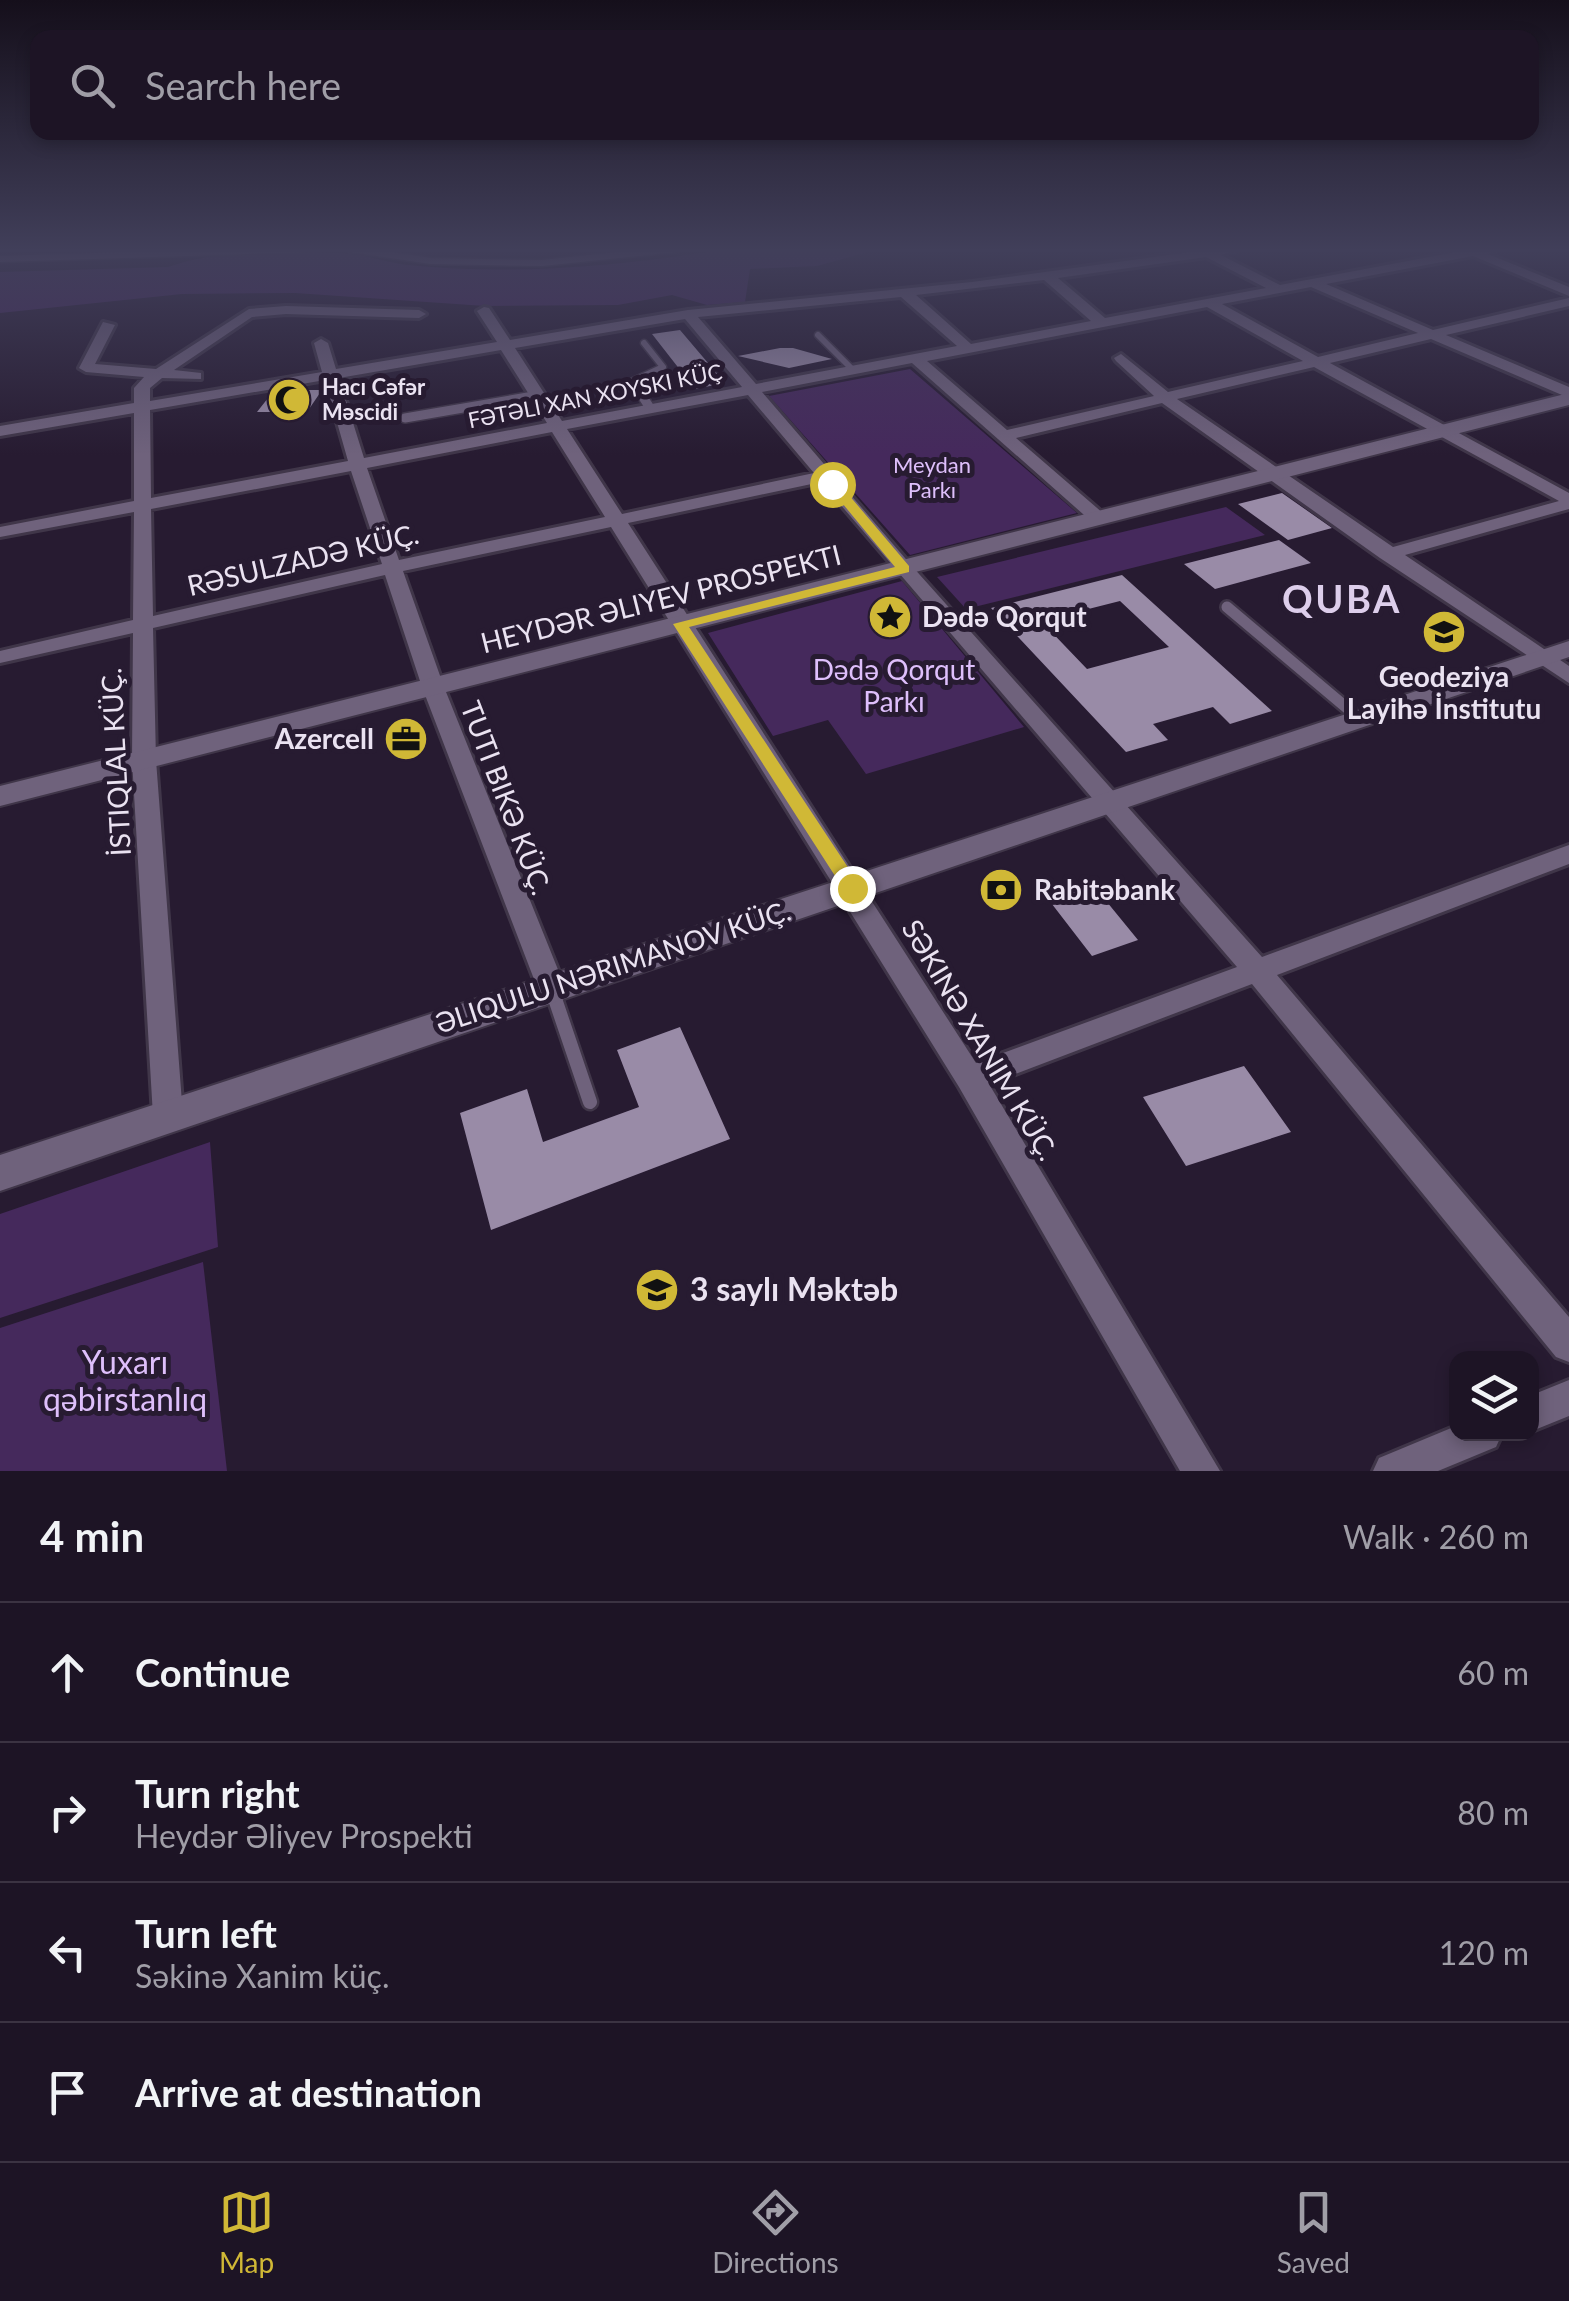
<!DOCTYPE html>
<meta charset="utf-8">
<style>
:root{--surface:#1d1425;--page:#251d2d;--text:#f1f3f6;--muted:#a09ea7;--line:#3b3342;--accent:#d0b836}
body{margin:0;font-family:Lato,sans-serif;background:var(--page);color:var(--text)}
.controls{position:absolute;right:30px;bottom:30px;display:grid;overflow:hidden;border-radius:20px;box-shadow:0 5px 15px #0003}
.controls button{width:90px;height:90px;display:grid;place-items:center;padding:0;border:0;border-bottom:2px solid var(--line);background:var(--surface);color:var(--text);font:50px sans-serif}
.stop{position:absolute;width:30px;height:30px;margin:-22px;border:8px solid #d0b836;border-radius:50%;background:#fff}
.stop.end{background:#d0b836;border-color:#fff;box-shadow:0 2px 10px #0008}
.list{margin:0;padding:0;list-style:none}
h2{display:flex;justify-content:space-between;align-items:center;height:130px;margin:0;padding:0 40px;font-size:42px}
h2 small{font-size:32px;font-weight:400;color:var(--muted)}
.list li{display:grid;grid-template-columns:65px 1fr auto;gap:30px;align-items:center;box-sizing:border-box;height:140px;padding:0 40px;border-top:2px solid var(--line)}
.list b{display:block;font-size:38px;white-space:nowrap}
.list p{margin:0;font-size:32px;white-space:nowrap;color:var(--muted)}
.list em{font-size:32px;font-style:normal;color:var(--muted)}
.icon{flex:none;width:55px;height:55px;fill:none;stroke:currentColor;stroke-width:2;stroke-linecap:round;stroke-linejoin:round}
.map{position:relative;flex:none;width:1569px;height:1471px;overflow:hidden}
.search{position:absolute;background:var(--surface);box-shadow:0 5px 15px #0003;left:30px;right:30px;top:30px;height:110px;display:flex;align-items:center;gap:25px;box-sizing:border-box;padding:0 35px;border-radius:20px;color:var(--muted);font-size:38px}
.sheet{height:690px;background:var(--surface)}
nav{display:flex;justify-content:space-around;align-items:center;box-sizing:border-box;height:140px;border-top:2px solid var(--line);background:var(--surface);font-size:28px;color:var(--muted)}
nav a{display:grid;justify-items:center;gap:5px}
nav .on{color:var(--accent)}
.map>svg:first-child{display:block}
</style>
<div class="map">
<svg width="1569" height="1471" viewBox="0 0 1569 1471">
<rect width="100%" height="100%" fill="#271b31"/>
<path fill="#45295c" d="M726 249H879L817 266 750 269 745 302 707 305 672 295 618 305 485 306 295 293 182 294 0 313V272L168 267C222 248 292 250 349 254 369 255 388 263 408 265 515 276 621 266 726 249Z
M910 369 1077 513 910 555 769 396Z
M1226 507 1265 535 966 609 937 577Z
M902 581 1024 727 866 774 828 720 773 736 708 633Z
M210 1142 218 1247 0 1318V1214Z
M203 1262 227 1471H0V1328Z"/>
<path fill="#998ba7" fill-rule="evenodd" d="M680 330 725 383 695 389 652 334Z
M780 348H793L832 359 789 368 738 356Z
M291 390H322L307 412H257L272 393Z
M1282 493 1332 528 1288 540 1238 504Z
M1279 540 1311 563 1215 589 1184 564Z
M1122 575 1272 711 1230 724 1213 707 1153 724 1168 740 1126 752 991 608ZM1120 601 1169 647 1087 669 1041 621Z
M1089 880 1138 940 1092 956 1045 895Z
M680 1027 730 1139 491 1230 460 1113 527 1089 543 1142 639 1107 617 1050Z
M1244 1066 1291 1132 1186 1166 1143 1097Z"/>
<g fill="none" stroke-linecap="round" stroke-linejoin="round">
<g stroke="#403649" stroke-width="9">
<path id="service-far3" d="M350 249 431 261 542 263 676 249
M0 259 308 249
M818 335 853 370
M528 397 539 395
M643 397 633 381 663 367 644 343"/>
</g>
<g stroke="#403649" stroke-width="12">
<path id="service-far2" d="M641 394 650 408
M405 418 539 395"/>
</g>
<g stroke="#403649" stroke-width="16">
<path id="service-far1" d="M1227 607 1360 719"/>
</g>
<g stroke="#403649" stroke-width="19">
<path id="service" d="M551 987 590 1102"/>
</g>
<g stroke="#403649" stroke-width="6">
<path id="minor" d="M1212 249H1241L1221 255 1280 285 1472 249H1499L1488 254 1569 287V296L1473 256 1326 284 1433 330 1569 298V306L1446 335 1569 387V398L1431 339 1330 363 1569 493V509L1405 555 1569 666V683L1380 558 1162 403 1016 438 1104 514V522H1092L912 363 762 392 911 565 1262 957 1569 845V864L1277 975 1569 1317V1362L1556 1357 1252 984 989 1084 1220 1471H1180L959 1087 611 527 403 571 444 687 565 987 561 995 551 998 541 995 537 987 422 687 385 575 153 628 156 760 183 1116 179 1126 168 1130 157 1126 153 1116 132 760 133 633 0 663V651L133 620 134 512 0 537V527L134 501V413L0 436V426L134 403V388L144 377 86 372 79 368 103 322 115 325 95 364 156 369 249 309 286 306 419 310 426 314 419 318 286 314 252 317 174 370 201 373V379L162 378 150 388V401L322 372 314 343 321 339 328 343 336 369 497 342 477 311 484 307 489 308 510 340 688 310 972 282ZM1206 257 1266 288 1105 318 1058 278ZM1044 280 1091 321 971 344 916 295ZM1311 287 1418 333 1318 357 1222 304ZM901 297 957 346 756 384 698 317ZM1207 307 1303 361 1168 392 1121 354 1114 358 1116 361 1154 396 1007 430 927 361ZM685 319 742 387 562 421 515 348ZM501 350 547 423 364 458 339 378ZM1314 367 1559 501 1393 547 1177 399ZM325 380 348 461 151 498 150 410ZM748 395 814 473 622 514 567 429ZM552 432 605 517 399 560 367 468ZM351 471 382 564 153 616 151 509ZM821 482 1237 967 976 1063 628 523Z
M1569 1380V1416L1532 1431V1395Z
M1456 1426V1434H1502L1496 1447 1438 1471H1373L1379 1458Z"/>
</g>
<g stroke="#403649" stroke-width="4">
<path id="tertiary" d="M1569 393V405L0 806V786Z
M1569 641V657L0 1191V1155Z"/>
</g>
<use href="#service-far3" stroke="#6f627c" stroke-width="6"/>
<use href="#service-far2" stroke="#6f627c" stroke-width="9"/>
<use href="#service-far1" stroke="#6f627c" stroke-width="11"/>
<use href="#service" stroke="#6f627c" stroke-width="14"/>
<use href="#minor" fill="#6f627c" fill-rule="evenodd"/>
<use href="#tertiary" fill="#6f627c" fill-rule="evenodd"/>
</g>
<linearGradient id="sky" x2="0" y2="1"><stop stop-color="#150f1b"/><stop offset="0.55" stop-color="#413f5a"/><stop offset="1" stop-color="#413f5a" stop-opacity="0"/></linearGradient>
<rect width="1569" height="455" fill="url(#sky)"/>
<path fill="#d0b836" d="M828 481H837L909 566V572L689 627 859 884 862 888 852 895 846 893 673 624 895 567 828 486Z"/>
<defs>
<g id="mosque-disc" transform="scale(2.25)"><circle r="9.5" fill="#d0b836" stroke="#271b31"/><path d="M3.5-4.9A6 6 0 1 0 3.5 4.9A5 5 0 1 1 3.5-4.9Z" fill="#111"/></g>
<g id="sight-disc" transform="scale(2.25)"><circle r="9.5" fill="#d0b836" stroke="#271b31"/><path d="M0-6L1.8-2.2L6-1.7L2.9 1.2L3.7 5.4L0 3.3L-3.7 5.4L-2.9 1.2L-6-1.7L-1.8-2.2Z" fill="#111"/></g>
<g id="university-disc" transform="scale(2.25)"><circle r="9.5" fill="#d0b836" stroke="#271b31"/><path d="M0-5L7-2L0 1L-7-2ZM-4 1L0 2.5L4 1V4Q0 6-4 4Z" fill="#111"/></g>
<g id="office-disc" transform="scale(2.25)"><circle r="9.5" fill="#d0b836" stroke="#271b31"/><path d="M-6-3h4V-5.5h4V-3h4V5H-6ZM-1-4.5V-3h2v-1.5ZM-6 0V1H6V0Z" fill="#111"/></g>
<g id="bank-disc" transform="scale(2.25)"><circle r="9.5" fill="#d0b836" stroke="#271b31"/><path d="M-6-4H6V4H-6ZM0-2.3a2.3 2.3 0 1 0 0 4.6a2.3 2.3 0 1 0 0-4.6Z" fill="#111"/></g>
<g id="school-disc" transform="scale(2.25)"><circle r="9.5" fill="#d0b836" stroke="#271b31"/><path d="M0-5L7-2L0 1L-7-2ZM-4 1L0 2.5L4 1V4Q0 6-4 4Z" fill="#111"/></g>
</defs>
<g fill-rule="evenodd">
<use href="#mosque-disc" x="289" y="400"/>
<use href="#sight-disc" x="890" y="617"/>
<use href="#university-disc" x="1444" y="632"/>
<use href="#office-disc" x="406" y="739"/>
<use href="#bank-disc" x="1001" y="890"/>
<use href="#school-disc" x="657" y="1290"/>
</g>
<g text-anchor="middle" stroke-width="10" stroke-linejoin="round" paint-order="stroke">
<g font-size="22" font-weight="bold" fill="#eae2f1" stroke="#271b31" text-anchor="start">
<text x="322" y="395">Hacı Cəfər<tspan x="322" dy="25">Məscidi</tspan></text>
</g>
<g font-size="22" fill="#eae2f1" stroke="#271b31">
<text transform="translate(595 396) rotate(-11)" y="8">FƏTƏLI XAN XOYSKI KÜÇ</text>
</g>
<g font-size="22" fill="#debffb" stroke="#271b31">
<text x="932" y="473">Meydan<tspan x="932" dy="25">Parkı</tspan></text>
</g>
<g font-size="28" fill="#eae2f1" stroke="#271b31">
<text transform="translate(303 560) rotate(-13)" y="10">RƏSULZADƏ KÜÇ.</text>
<text transform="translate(661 599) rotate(-14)" y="10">HEYDƏR ƏLIYEV PROSPEKTI</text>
<text transform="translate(116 762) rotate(-93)" y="10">İSTIQLAL KÜÇ.</text>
<text transform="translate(506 798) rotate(69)" y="10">TUTI BIKƏ KÜÇ.</text>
<text transform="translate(613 967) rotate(-18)" y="10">ƏLIQULU NƏRIMANOV KÜÇ.</text>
<text transform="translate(980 1040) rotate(59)" y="10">SƏKINƏ XANIM KÜÇ.</text>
</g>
<g font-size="28" font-weight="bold" fill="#eae2f1" stroke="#271b31" text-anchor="start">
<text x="922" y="627">Dədə Qorqut</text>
<text x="1444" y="687" text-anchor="middle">Geodeziya<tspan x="1444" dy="32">Layihə İnstitutu</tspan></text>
<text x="374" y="749" text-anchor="end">Azercell</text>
<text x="1034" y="900">Rabitəbank</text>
</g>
<g font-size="28" fill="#debffb" stroke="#271b31">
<text x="894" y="680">Dədə Qorqut<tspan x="894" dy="32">Parkı</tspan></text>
</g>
<g font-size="32" font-weight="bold" fill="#eae2f1" stroke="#271b31" text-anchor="start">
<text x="690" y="1301">3 saylı Məktəb</text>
</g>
<g font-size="32" fill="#debffb" stroke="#271b31">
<text x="125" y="1374">Yuxarı<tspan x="125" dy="37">qəbirstanlıq</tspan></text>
</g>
<g font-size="38" font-weight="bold" letter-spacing="2.5" fill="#ddceeb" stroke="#271b31">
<text x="1342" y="613">QUBA</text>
</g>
</g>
</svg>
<div class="controls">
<button><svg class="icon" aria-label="layers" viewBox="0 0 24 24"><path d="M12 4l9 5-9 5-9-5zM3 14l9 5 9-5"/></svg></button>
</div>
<div class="stop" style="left:832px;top:484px"></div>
<div class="stop end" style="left:852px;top:888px"></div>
<div class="search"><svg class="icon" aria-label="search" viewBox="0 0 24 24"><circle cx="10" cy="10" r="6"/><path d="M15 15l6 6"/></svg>Search here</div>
</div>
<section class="sheet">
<h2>4 min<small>Walk · 260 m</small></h2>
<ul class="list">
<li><svg class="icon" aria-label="ahead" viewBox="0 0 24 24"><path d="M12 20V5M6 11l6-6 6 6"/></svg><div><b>Continue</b></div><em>60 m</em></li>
<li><svg class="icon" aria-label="right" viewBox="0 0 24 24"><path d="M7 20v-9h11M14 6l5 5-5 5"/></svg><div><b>Turn right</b><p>Heydər Əliyev Prospekti</p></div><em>80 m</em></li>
<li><svg class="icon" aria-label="left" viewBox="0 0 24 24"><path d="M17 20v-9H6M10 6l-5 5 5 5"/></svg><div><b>Turn left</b><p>Səkinə Xanim küç.</p></div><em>120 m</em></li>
<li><svg class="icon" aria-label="arrive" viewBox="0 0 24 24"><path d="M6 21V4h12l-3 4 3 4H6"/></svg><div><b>Arrive at destination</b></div></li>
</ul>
</section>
<nav>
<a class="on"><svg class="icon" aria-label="map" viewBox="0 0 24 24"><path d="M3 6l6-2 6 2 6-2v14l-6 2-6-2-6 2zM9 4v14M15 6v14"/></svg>Map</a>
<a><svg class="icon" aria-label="directions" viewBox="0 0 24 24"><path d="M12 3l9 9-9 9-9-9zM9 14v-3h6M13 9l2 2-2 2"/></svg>Directions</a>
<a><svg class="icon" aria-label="saved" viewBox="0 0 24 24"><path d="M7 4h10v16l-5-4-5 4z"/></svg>Saved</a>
</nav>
